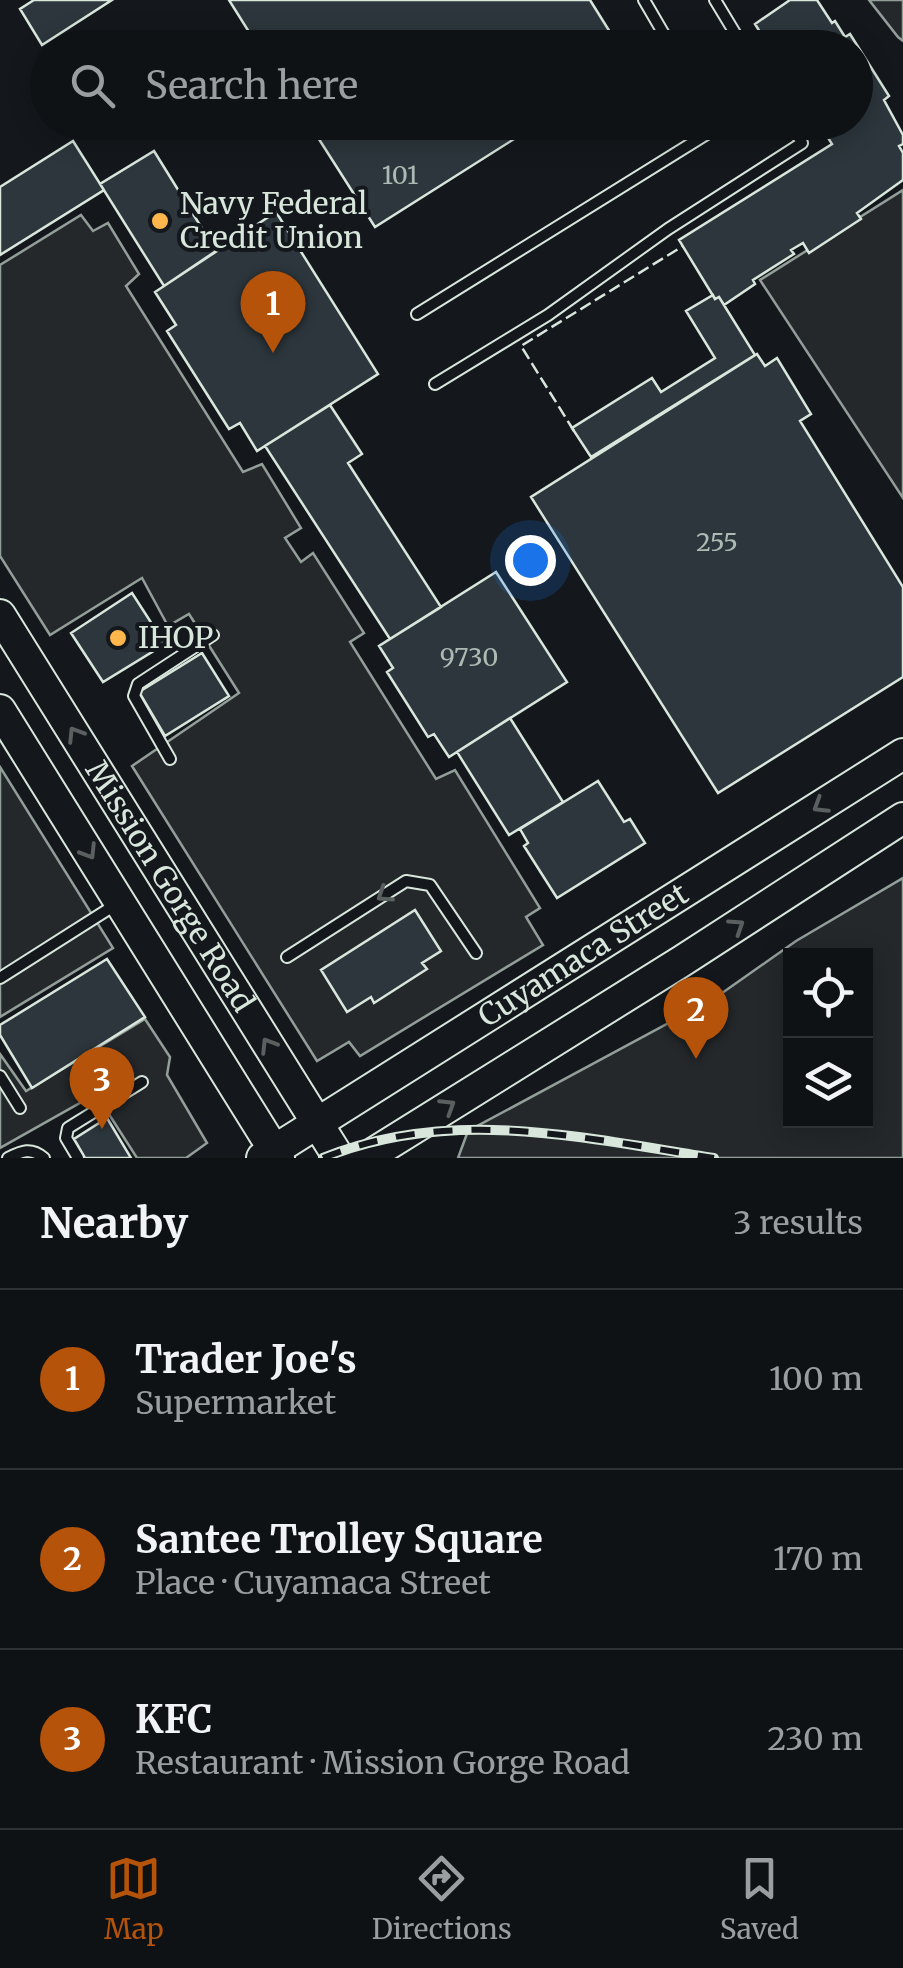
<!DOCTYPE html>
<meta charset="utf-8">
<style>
:root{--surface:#0f1215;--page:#1d2022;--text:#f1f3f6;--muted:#9b9ea0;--line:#2f3234;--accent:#b45309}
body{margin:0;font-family:Merriweather,serif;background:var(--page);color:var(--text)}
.controls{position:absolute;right:30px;bottom:30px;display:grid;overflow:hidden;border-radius:0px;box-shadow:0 5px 25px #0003}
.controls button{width:90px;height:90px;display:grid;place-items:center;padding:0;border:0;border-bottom:2px solid var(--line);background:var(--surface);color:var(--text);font:50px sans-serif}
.you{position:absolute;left:530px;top:560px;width:35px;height:35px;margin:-25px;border:8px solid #fff;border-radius:50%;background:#1a73e8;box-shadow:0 0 0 15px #1a73e833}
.badge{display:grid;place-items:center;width:65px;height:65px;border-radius:50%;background:var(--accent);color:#fff;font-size:32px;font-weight:700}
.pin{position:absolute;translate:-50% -82px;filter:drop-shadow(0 2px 5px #0008)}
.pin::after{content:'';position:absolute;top:52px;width:35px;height:30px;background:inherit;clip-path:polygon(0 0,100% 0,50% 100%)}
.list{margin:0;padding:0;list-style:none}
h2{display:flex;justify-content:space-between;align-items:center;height:130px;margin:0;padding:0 40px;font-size:42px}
h2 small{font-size:32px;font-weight:400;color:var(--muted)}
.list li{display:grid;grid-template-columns:65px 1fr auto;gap:30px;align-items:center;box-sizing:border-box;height:180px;padding:0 40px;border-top:2px solid var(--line)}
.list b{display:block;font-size:38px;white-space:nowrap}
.list p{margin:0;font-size:32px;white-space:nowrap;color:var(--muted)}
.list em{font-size:32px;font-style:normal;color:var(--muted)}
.icon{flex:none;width:55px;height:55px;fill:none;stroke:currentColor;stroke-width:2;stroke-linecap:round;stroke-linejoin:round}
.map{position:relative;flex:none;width:903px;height:1158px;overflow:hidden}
.search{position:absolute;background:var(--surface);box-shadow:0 5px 25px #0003;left:30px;right:30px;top:30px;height:110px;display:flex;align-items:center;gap:25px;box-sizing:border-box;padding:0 35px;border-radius:55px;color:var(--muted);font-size:38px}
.sheet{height:670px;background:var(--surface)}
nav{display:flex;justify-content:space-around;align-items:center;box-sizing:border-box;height:140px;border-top:2px solid var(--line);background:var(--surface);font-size:28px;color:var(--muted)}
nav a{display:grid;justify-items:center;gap:5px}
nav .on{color:var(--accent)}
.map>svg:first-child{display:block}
</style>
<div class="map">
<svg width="903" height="1158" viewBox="0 0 903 1158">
<rect width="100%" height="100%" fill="#14181c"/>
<path fill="#24282b" stroke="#939e99" stroke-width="2.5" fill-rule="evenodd" d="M869 0H903V41L898 37Z
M903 190V498L760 280Z
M81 215 93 231 108 223 139 274 126 286 243 472 262 464 301 528 285 538 301 562 313 553 364 633 350 642 436 779 455 770 540 908 526 917 543 945 360 1056 349 1042 317 1061 132 766 239 693 189 614 168 626 142 578 50 635 0 556V265Z
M0 767 113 948 0 1017Z
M903 878V1158H458L468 1131 715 998 796 941ZM790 956H866V1120H790Z
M145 1019 170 1057 167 1075 207 1143 186 1158H137L96 1094 0 1148V1054L26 1091Z"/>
<path fill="#2c363c" stroke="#d8e6dc" stroke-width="2.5" d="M34 0H112L42 45 20 9Z
M229 0H590L620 48H259Z
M790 0H817L832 23 835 21 845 37 850 34 889 96 884 100 903 135V144L899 146 903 153V180L857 213 861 219 809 253 803 243 791 250 794 254 753 280 755 284 724 305 719 297 715 299 679 240 832 144 818 122H856V48H770L755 24Z
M308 122H541L375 227Z
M73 141 104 190 0 255V187Z
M154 151 216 251 164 286 100 184Z
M276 212 378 374 257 451 240 423 229 429 167 331 176 325 155 292Z
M713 295 715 299 719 297 755 355 591 457 572 428 652 378 661 392 715 358 686 311Z
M757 354 765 366 777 358 811 414 800 421 903 587V677L718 793 531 497Z
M330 405 362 454 348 463 441 607 390 639 265 446Z
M496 572 567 682 449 757 434 734 428 737 387 672 393 668 379 646Z
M132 593 165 644 103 682 71 633Z
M202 653 229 696 165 736 139 692Z
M510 718 563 802 509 835 457 752Z
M598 781 624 822 630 819 645 843 557 898 524 846 528 843 520 829Z
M415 910 441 951 422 963 427 969 374 1003 371 997 347 1012 321 970Z
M107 959 145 1017 32 1088 0 1035V1025Z
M107 1118 131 1158H85L74 1139Z"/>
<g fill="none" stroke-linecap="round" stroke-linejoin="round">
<g stroke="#d8e6dc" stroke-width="14">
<path id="lane" d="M644 0 672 48
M715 0 744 48
M417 314 718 127 715 122
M435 384 548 315 668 229 802 143 790 122
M170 759 134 696 138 684 213 635
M287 957 406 881 430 885 476 953
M0 978 115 905
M0 1076 20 1108
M8 1158C22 1151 31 1147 44 1158
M78 1158 66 1138 68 1128 142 1082"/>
</g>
<g stroke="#d8e6dc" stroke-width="34">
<g id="primary">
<path id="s1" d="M0 615 339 1158"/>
<path d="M0 710 279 1158"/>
<path id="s2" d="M262 1158 903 754"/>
<path d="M366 1158 682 961 903 818"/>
</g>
</g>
<use href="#lane" stroke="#14181c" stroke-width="10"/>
<use href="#primary" stroke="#14181c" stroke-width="30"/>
<g stroke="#d8e6dc" stroke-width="10">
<path id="rail" d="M323 1158C451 1106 583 1138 714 1158"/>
</g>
<use href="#rail" stroke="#14181c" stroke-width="6" stroke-dasharray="19" stroke-linecap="butt"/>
<path stroke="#d8e6dc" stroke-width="2.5" stroke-dasharray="12 5" stroke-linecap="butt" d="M574 431 521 346 683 246"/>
</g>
<defs><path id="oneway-chevron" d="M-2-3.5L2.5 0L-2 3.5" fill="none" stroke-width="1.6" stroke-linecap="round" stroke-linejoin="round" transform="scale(2.5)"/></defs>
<g stroke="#59605f">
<use href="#oneway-chevron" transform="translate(75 734) rotate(-122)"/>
<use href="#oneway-chevron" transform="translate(820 806) rotate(148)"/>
<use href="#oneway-chevron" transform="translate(89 852) rotate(58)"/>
<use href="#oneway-chevron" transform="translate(384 895) rotate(147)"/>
<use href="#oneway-chevron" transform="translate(737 926) rotate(-33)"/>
<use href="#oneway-chevron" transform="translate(268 1045) rotate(-122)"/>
<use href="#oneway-chevron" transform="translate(448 1106) rotate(-32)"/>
</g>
<g fill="#ffb74d" stroke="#14181c" stroke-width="4">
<circle cx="160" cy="221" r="10"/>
<circle cx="118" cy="638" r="10"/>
</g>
<g text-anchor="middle" stroke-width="8" stroke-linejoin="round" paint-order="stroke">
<g font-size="25" fill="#adbab4">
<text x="400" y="184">101</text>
<text x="717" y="551">255</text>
<text x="469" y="666">9730</text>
</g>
<g font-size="30" fill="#d8e6dc" stroke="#14181c" text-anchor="start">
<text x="180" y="214">Navy Federal<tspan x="180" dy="34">Credit Union</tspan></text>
<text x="138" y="648">IHOP</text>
</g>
<g font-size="30" fill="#d8e6dc" stroke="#14181c">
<text dy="10" stroke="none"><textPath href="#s1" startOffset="320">Mission Gorge Road</textPath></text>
<text dy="10" stroke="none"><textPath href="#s2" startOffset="380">Cuyamaca Street</textPath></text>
</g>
</g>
</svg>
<div class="controls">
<button><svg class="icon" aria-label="locate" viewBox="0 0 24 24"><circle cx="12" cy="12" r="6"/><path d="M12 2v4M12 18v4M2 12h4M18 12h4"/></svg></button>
<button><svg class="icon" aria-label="layers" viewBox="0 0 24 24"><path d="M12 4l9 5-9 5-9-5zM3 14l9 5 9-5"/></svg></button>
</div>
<div class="you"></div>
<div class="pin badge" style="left:273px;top:353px">1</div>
<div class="pin badge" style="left:696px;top:1059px">2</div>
<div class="pin badge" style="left:102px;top:1129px">3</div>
<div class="search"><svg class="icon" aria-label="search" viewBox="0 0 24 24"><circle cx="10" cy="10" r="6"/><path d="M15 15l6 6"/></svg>Search here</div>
</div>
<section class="sheet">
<h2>Nearby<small>3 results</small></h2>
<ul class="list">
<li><span class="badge">1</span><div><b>Trader Joe's</b><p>Supermarket</p></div><em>100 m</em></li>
<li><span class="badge">2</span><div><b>Santee Trolley Square</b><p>Place · Cuyamaca Street</p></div><em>170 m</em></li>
<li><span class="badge">3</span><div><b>KFC</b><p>Restaurant · Mission Gorge Road</p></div><em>230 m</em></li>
</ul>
</section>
<nav>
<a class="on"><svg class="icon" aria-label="map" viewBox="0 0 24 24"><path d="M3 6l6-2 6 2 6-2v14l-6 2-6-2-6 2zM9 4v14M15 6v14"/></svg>Map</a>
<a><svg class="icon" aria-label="directions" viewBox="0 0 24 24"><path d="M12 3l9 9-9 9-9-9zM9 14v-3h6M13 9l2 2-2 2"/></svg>Directions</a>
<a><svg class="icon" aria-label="saved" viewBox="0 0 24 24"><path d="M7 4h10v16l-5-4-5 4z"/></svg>Saved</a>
</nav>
